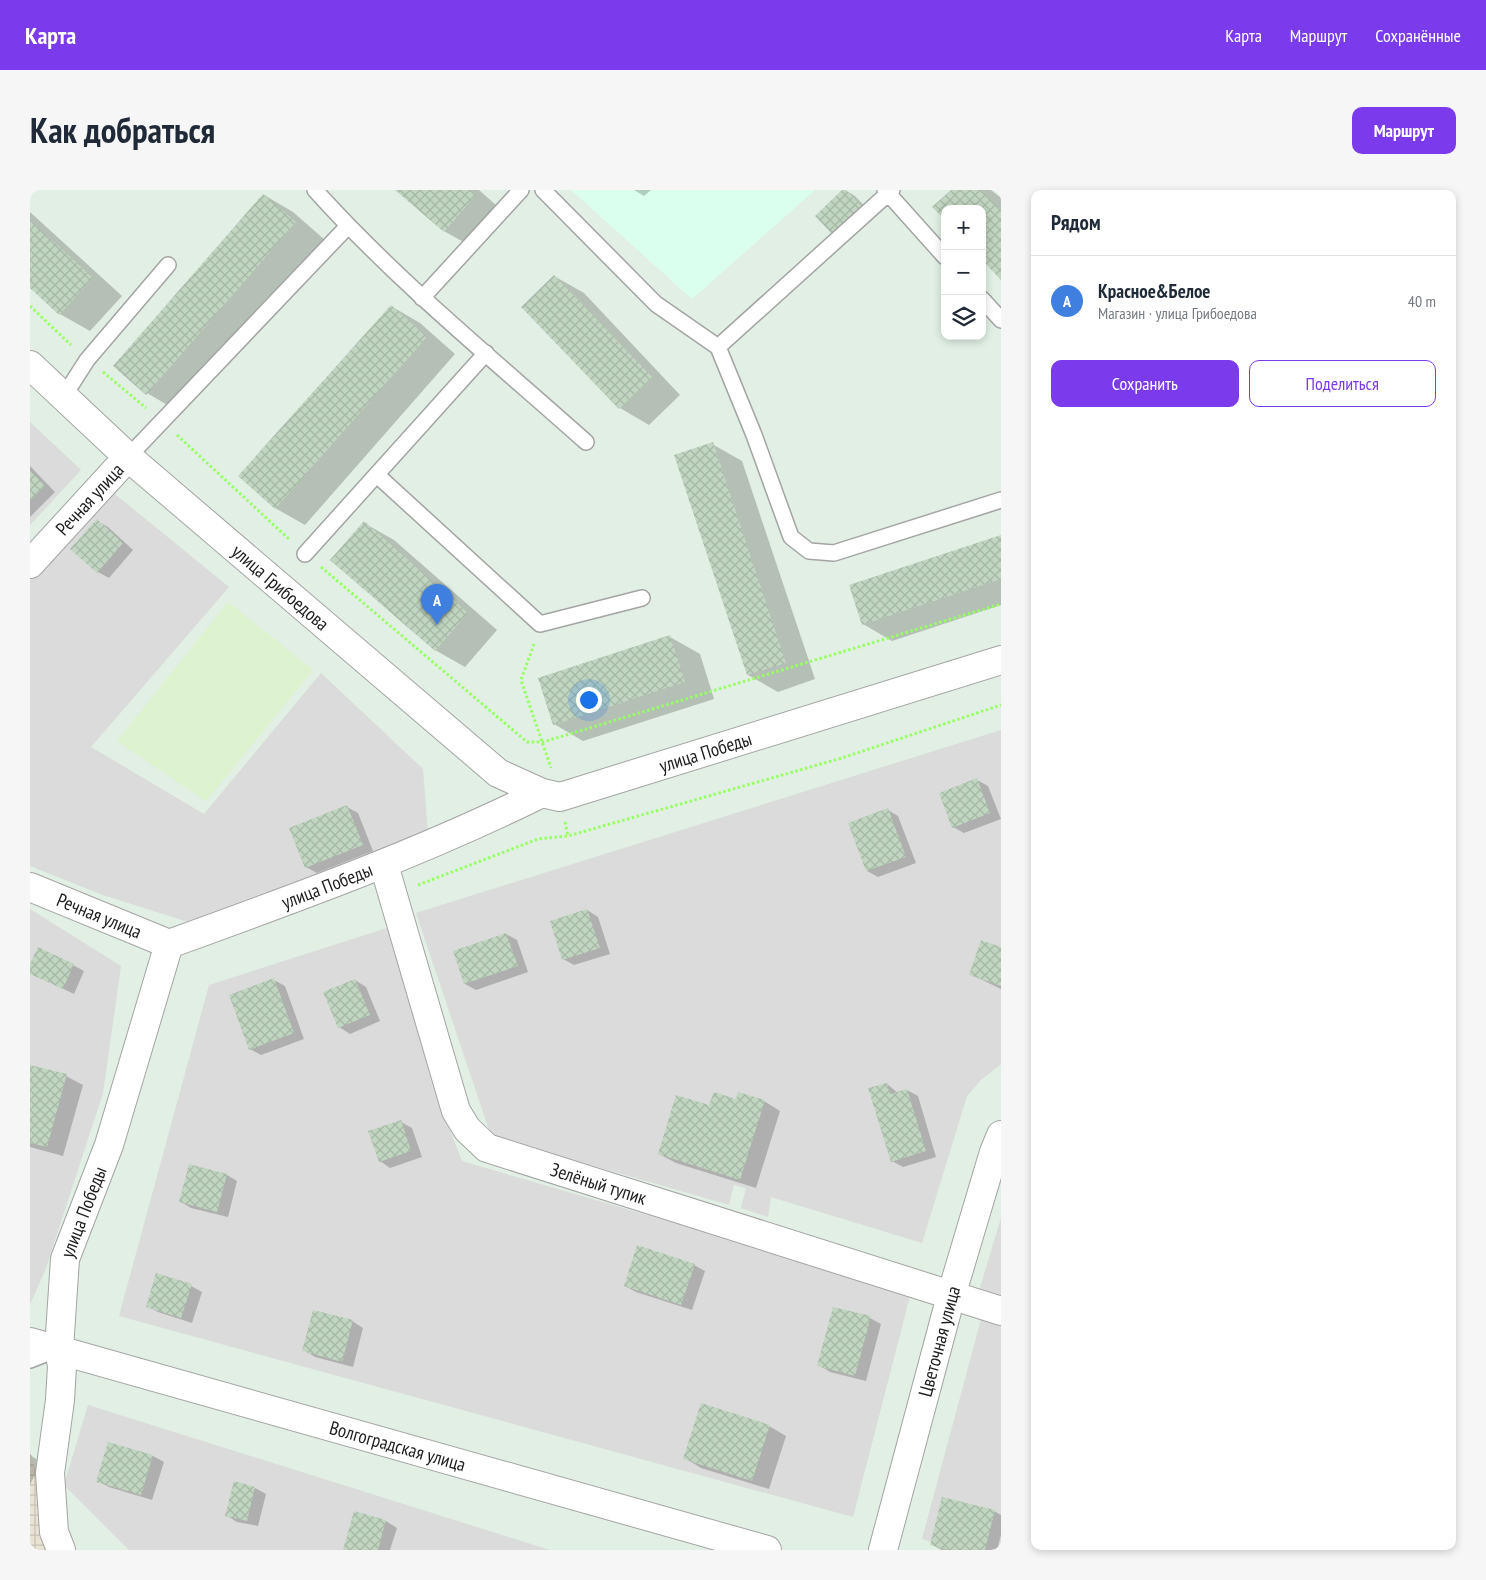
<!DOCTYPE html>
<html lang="ru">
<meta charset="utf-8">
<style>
:root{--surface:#fff;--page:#f6f6f7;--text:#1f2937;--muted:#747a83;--line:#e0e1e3;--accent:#7c3aed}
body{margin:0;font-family:"PT Sans Narrow",sans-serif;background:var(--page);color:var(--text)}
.controls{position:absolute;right:15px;top:15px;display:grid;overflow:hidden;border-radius:10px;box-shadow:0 2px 8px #0003}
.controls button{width:45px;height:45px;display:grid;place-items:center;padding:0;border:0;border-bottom:1px solid var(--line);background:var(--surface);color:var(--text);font:25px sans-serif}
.you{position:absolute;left:558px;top:509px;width:18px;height:18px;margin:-12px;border:4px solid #fff;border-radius:50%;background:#1a73e8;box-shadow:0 0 0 8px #1a73e833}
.badge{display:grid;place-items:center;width:32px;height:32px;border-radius:50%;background:var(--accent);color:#fff;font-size:16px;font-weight:700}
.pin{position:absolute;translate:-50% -41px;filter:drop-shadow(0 1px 2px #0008)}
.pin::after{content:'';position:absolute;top:26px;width:18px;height:15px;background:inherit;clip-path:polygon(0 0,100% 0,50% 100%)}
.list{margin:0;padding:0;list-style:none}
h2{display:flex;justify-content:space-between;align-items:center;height:65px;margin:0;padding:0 20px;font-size:21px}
h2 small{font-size:16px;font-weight:400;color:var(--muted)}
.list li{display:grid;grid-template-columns:32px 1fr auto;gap:15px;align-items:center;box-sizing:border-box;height:90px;padding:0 20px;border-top:1px solid var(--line)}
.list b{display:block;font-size:19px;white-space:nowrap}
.list p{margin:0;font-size:16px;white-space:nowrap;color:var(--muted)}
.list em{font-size:16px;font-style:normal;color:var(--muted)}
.actions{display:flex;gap:10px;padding:15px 20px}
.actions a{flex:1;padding:11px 0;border:1px solid var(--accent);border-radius:10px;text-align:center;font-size:18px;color:var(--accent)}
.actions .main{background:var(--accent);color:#fff}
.icon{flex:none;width:28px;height:28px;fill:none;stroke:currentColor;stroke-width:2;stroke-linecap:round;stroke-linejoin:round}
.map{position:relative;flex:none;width:971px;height:1360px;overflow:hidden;border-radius:10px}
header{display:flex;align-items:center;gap:30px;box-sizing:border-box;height:70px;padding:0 25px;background:var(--accent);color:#fff}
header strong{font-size:24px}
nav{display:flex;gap:28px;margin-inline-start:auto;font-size:18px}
.intro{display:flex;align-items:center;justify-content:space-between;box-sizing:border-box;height:120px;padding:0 30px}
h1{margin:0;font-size:35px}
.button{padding:12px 22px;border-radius:10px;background:var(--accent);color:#fff;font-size:18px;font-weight:700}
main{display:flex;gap:30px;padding:0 30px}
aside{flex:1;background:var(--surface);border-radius:10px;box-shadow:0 2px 8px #0003}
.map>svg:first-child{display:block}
</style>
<header>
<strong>Карта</strong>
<nav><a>Карта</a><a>Маршрут</a><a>Сохранённые</a></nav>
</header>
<div class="intro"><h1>Как добраться</h1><a class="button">Маршрут</a></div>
<main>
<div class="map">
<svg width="971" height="1360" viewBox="0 0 971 1360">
<defs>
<pattern id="industrial-grid" width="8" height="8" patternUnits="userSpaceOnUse" patternTransform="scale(1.25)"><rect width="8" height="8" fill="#e9e3d3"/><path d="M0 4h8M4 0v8" fill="none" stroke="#c7c2b5"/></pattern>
<pattern id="building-cross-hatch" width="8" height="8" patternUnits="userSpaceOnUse" patternTransform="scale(1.25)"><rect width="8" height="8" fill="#c1d6c1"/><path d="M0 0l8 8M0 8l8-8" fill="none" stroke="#a5b7a5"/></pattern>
</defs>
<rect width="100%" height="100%" fill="#e1efe4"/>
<path fill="#dadbda" d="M0 232 51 280 0 335Z
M80 300 199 397 61 557 174 624 291 483 393 579 398 643 158 732 73 705 0 676V389Z
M971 540V874L951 890 937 906 892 1053 741 1007 738 1027 711 1018 716 998 704 995 699 1015 461 946 386 723Z
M0 719 91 776 73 903 15 1081 0 1114Z
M360 737 403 897 432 971 881 1102 823 1327 89 1126 179 795Z
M971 1028V1110L948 1104Z
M951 1129 971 1136V1360H926L892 1349Z
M58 1215 520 1360H99L34 1295Z"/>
<path fill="#ddf2ce" d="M198 412 283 480 176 611 87 551Z"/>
<path fill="url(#industrial-grid)" d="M0 1260 27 1360H0Z"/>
<path fill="#dbffef" d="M541 0H785L662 109Z"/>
<path fill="#0003" d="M367 0H449L475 23 444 58 414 41Z
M604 0H621L614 6Z
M815 0 825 6 844 26 816 52 805 45Z
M923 0H961L971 8V89L952 19 904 17Z
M234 5 263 22 295 50 146 220 117 203Z
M0 22 92 106 60 141 30 124 0 96Z
M524 86 554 103 650 205 619 235 590 218Z
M361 116 390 133 425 164 275 335 245 318Z
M682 254 712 271 785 489 748 502 718 485Z
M0 276 25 302 0 327Z
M67 331 78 337 103 360 79 388 68 382Z
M334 333 364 350 467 440 435 477 405 460Z
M971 346V415L862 451 833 434Z
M640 447 670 464 684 509 553 551 524 534Z
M947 590 958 596 971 629 934 643 923 637Z
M317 617 328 623 343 661 287 683 276 677Z
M858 620 868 626 886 673 848 687 837 681Z
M557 720 568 727 580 764 544 775 533 769Z
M476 744 487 750 498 782 446 800 435 794 424 762Z
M971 758V799L940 784Z
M43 775 54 781 44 804 0 783V777Z
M244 790 255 796 274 849 231 865 220 859Z
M325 790 336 797 350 831 320 844 309 837Z
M0 876 36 886 53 895 33 966 0 957Z
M857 894 868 903 877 900 888 906 906 967 873 977 862 971Z
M707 910 734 911 750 921 726 998 646 973 629 964 680 917Z
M371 932 382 938 392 967 360 978 350 971Z
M197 985 207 991 198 1027 161 1018 150 1011Z
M664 1075 675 1081 662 1120 606 1102 595 1096Z
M161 1096 172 1102 162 1133 128 1122 117 1116Z
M840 1128 851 1134 836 1191 800 1182 789 1175Z
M322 1131 333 1138 323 1177 285 1167 274 1160Z
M739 1236 756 1246 739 1299 671 1278 655 1268Z
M79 1253 123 1266 134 1272 122 1310 79 1297 68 1291Z
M0 1265 11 1272 0 1295Z
M225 1298 236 1304 228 1336 207 1332 196 1325Z
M964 1321 971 1325V1345L967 1360H911L901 1354Z
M325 1323 356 1331 367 1338 360 1360H314Z"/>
<path fill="url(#building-cross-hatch)" d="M365 0H441L446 5 414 42Z
M812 0H816L834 19 804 46 785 26Z
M921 0H951L971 21V90L952 70V19H915V30L902 17Z
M233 4 266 32 116 205 83 176Z
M0 30 63 88 29 125 0 98Z
M524 85 622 187 589 219 491 117Z
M361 115 397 147 245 319 208 286Z
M683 252 756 473 717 485 644 265Z
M0 280 15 296 0 311Z
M67 329 93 353 67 383 40 359Z
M334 331 438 423 405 461 300 370Z
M971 345V389L832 435 819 395Z
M640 445 655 492 523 535 508 488Z
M947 588 960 623 922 638 909 603Z
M317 615 333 655 275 678 259 638Z
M858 618 876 667 836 681 818 633Z
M557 719 570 758 532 770 520 731Z
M476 743 488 776 434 794 423 761Z
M951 750 971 757V796L939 785Z
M8 757 44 774 33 799 0 784V774Z
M244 788 264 843 219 860 199 805Z
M325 789 340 825 308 838 293 802Z
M0 875 37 884 17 957 0 953Z
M857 893 860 904 877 899 896 961 861 972 838 898Z
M684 902 706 909 708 902 735 910 710 990 628 964 646 905 679 915Z
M371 930 381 961 349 972 338 941Z
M159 974 197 984 187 1022 149 1012Z
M607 1055 665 1074 651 1115 594 1096Z
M126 1083 162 1094 151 1128 116 1117Z
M803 1117 841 1126 825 1186 787 1176Z
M283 1120 323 1130 312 1172 272 1161Z
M671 1213 740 1235 722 1291 653 1269Z
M78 1252 123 1265 111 1305 66 1292Z
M204 1291 225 1297 217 1331 195 1326Z
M912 1307 965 1320 955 1360H920L900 1355Z
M324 1321 356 1330 348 1360H313Z"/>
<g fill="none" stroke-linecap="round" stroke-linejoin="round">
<g stroke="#a4a4a4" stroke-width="18">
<path id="service" d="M285 0C368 92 464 170 556 252
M513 0 626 114 688 157 724 245 761 347 779 361 804 363 971 310
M855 0 915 67
M392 108 491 0
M952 109 971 130
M688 157 862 0
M34 206 57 170 138 75
M98 267 318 36
M348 286 510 434 612 408
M275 364 456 163
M0 1170 23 1161"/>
</g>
<g stroke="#a4a4a4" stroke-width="30">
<g id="minor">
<path id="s1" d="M0 374 98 267"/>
<path id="s2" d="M354 675 426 921 437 939 457 958 971 1121"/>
<path id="s3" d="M0 697 139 754"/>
<path id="s4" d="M0 1152 737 1360"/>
<path id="s5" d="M31 1360 24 1342 20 1283 30 1210 32 1176 29 1159 35 1069 79 955 139 754C266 708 391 663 512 603"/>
<path id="s6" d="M853 1360 921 1106 964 962 971 945"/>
</g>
</g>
<g stroke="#a4a4a4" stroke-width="30">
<g id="tertiary">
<path id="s7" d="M0 175 98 267 468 583 512 603 530 607 971 470"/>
</g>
</g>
<path stroke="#98ff63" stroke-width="3" stroke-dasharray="2.5 2.5" stroke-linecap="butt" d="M0 116 41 155
M73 182 116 218
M147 245 260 350
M291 377 497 552H513L971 414
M504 454 491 490 521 578
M535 632 538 646
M388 695 508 649 538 646 812 568 971 515"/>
<use href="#service" stroke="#fff" stroke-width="15"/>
<use href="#minor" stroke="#fff" stroke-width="28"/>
<use href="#tertiary" stroke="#fff" stroke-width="28"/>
</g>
<g text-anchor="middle" stroke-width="4" stroke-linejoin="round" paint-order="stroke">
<g font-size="19" fill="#1d1d1d" stroke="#fff">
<text dy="7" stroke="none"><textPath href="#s1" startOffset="88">Речная улица</textPath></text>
<text dy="7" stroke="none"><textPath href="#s7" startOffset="335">улица Грибоедова</textPath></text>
<text dy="7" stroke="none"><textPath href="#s7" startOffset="840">улица Победы</textPath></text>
<text dy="7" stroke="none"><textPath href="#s5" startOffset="794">улица Победы</textPath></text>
<text dy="7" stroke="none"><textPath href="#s3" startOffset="75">Речная улица</textPath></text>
<text dy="7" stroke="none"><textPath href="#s2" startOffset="422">Зелёный тупик</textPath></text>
<text dy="7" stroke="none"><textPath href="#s5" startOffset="344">улица Победы</textPath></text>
<text dy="7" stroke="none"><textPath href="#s6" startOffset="216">Цветочная улица</textPath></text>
<text dy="7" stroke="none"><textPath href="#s4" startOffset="382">Волгоградская улица</textPath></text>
</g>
</g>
</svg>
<div class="controls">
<button>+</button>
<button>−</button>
<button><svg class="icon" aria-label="layers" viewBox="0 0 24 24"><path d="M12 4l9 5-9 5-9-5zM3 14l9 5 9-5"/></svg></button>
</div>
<div class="you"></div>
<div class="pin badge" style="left:407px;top:435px;background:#3f7fe0">A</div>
</div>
<aside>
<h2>Рядом<small></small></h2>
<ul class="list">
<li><span class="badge" style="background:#3f7fe0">A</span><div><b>Красное&amp;Белое</b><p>Магазин · улица Грибоедова</p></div><em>40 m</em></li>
</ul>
<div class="actions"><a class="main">Сохранить</a><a>Поделиться</a></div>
</aside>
</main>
